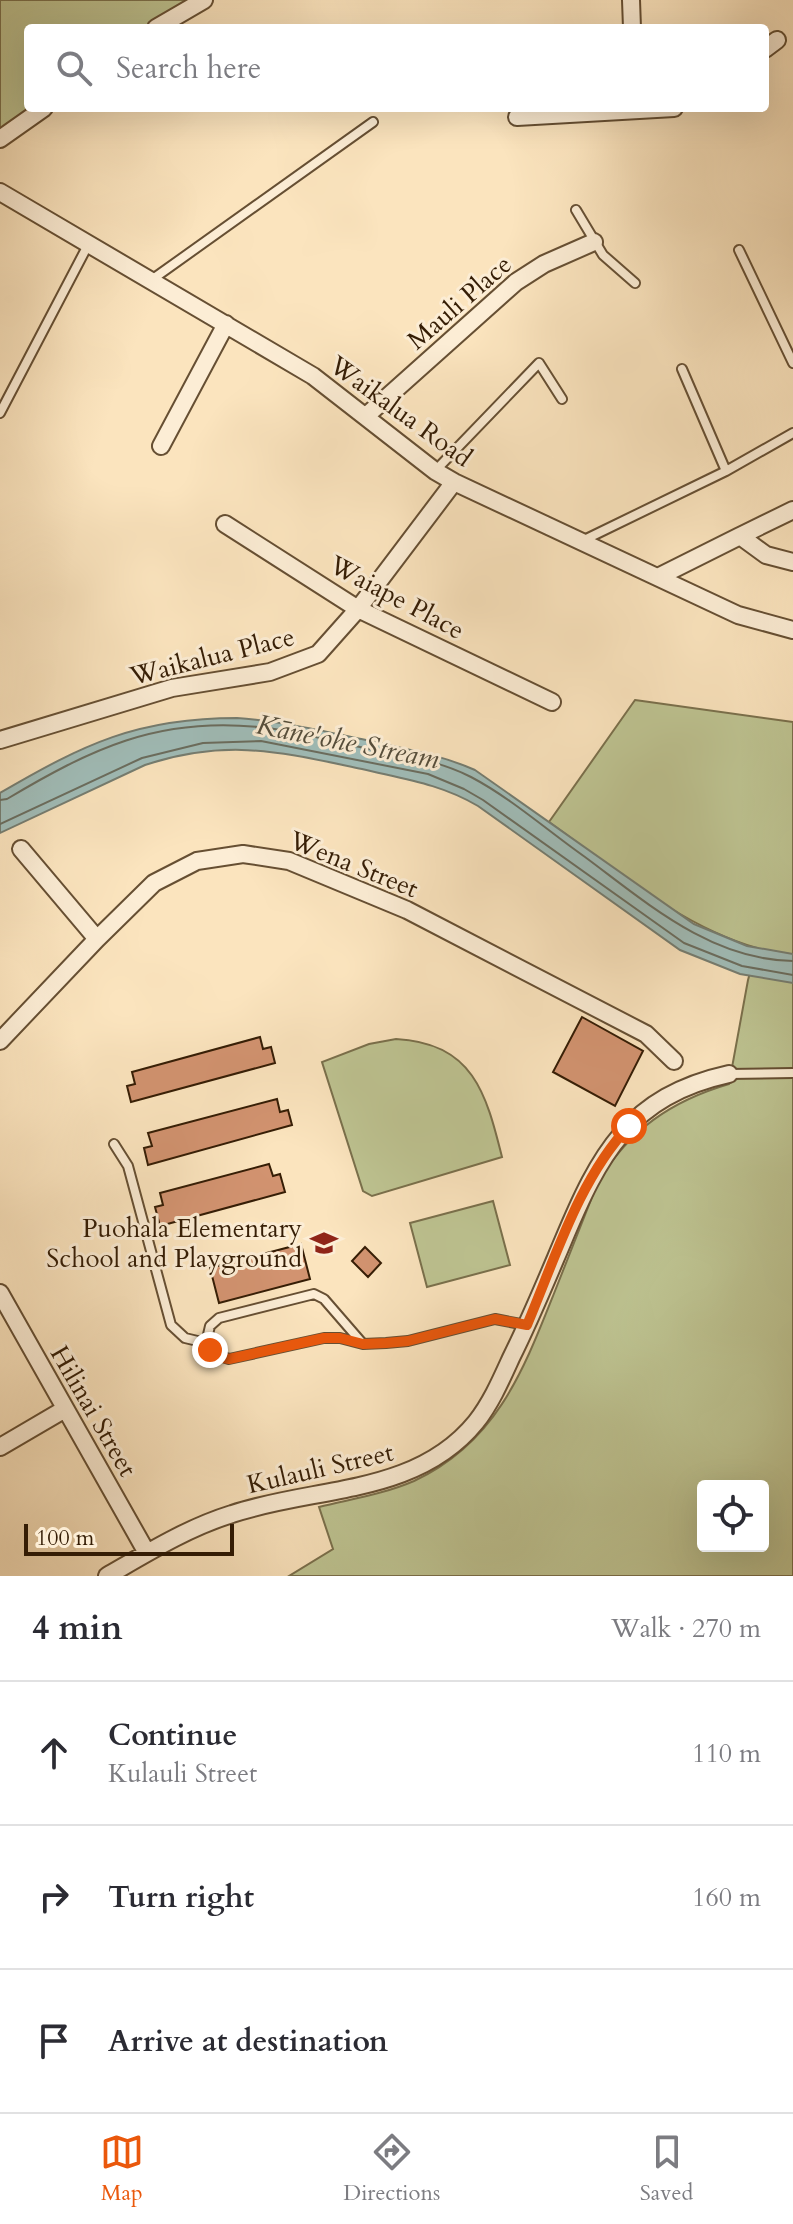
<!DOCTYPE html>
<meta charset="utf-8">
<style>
:root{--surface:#fff;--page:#f2f2f3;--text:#2b2b33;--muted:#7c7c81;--line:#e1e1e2;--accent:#ea580c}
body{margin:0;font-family:Cardo,serif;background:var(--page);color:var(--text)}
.controls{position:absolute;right:24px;bottom:24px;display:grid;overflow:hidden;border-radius:8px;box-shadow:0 8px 32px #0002}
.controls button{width:72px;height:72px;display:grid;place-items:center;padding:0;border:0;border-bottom:2px solid var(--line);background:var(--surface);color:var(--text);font:40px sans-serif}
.scale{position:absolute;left:24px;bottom:20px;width:210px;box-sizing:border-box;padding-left:8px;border:4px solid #351d05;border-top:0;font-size:22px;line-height:28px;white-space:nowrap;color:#351d05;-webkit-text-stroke:6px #fcedd5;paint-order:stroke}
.stop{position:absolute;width:24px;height:24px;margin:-18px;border:6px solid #ea580c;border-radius:50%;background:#fff}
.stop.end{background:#ea580c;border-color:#fff;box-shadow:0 2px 8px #0008}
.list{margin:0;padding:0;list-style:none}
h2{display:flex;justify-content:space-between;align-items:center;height:104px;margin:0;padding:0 32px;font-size:34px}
h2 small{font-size:26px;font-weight:400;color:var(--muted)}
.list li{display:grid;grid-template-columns:52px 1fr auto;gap:24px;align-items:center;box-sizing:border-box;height:144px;padding:0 32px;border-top:2px solid var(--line)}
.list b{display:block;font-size:30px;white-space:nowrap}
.list p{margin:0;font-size:26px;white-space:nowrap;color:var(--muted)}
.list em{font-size:26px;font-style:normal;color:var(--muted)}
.icon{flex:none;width:44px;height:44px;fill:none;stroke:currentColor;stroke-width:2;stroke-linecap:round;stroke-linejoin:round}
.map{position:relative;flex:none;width:793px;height:1576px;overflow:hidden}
.search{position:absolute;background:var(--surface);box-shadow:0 8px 32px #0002;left:24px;right:24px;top:24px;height:88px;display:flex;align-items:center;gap:20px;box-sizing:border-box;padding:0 28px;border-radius:8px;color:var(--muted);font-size:30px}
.sheet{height:536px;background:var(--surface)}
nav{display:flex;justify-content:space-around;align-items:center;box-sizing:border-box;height:112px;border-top:2px solid var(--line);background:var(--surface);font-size:22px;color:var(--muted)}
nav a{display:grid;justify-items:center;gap:4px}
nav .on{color:var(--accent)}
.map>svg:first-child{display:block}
</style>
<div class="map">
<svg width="793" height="1576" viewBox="0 0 793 1576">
<rect width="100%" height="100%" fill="#fbe4be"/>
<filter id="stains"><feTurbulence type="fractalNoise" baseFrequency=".0025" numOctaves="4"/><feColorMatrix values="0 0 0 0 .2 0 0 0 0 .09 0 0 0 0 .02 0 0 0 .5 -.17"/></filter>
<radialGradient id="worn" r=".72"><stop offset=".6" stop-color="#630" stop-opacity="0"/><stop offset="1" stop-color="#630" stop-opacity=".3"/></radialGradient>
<path fill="#bec492" stroke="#7a704c" stroke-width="2" fill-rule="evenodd" d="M0 0H191L148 28H28V108H32L0 130Z
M635 700 793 722V1576H289L333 1549 319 1507C351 1499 384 1494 414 1481 495 1443 522 1374 553 1296 568 1258 583 1220 598 1182 629 1130 671 1101 729 1084L748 980 757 948C678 925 615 869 549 822ZM703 1486H763V1546H703Z
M396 1039C473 1043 486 1093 502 1157L372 1196 363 1191 322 1062 369 1044Z
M493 1201 510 1265 427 1287 410 1223Z"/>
<path fill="#a0bdb9" stroke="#757d71" stroke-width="2" d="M237 718C281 721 323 731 366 740 404 749 439 754 475 770L694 924 747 946 793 954V983L740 974 680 950 478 806C441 784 404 779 362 769 280 752 228 738 145 765L0 833V793C84 744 137 718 237 718Z"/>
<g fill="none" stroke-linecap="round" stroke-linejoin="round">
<path stroke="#6a6d5f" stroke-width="2" d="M0 800 7 799C91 749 157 717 258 727 292 730 326 740 360 747 397 755 436 759 471 777 511 798 548 831 585 857 647 903 711 960 793 961
M0 824 142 758 203 743 261 741 428 774 464 789 483 800 684 943 742 966 793 975"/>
</g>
<path fill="#d29370" stroke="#351d05" stroke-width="2" d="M582 1017 643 1051 615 1106 553 1072Z
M260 1037 263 1049 271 1047 275 1063 131 1102 127 1086 135 1084 132 1072Z
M277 1099 280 1112 288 1110 292 1125 148 1165 144 1148 152 1146 148 1133Z
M269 1164 273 1176 280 1174 285 1192 160 1226 155 1207 163 1205 160 1193Z
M301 1244 310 1279 219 1303 210 1268Z
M365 1247 381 1263 368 1277 352 1261Z"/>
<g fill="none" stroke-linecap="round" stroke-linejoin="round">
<g stroke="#664f33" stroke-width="12">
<path id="service" d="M576 210 603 255 635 283
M739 250 793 363
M150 281 373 122
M682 369 726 471
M0 413 88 245
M435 471 539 363 562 399
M582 541 726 471 793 433
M729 1074 793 1073
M114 1144 128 1166 171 1325 185 1338 206 1343
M363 1344 324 1299 314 1294 219 1318 210 1326 206 1343 214 1354 229 1359 324 1338H340L363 1344 386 1343 408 1341 495 1319 526 1325"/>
</g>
<g stroke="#664f33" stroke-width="20">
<path id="minor" d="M631 0 632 28
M156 28 204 0
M765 49 777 40
M517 117 674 108
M0 139 44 108
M0 192 313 376 435 471 454 482 738 615 793 630
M366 416 516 282 544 264 594 242
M161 446 226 324
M225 524 358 609 552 702
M740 536 793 510
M658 577 740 536 766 555 793 562
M0 740 172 688 270 672 318 654 358 609 454 482
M21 849 97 939
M0 1041 97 939 154 883 197 861 243 854 289 861 407 910 646 1034 674 1061
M0 1293 147 1553
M0 1447 65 1409
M107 1576C147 1553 187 1528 232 1514 315 1486 416 1496 476 1422 491 1403 501 1380 511 1358 530 1320 546 1281 563 1241 599 1155 629 1096 729 1074"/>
</g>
<use href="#service" stroke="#fcedd5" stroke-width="8"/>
<use href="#minor" stroke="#fcedd5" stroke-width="16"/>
</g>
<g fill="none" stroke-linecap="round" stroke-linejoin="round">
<path stroke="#ea580c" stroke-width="10" d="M210 1350 218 1357 229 1359 324 1338H340L363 1344 386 1343 408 1341 495 1319 527 1325C555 1259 579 1179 629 1126"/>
</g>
<defs>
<g id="school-bare" transform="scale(2.16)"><path d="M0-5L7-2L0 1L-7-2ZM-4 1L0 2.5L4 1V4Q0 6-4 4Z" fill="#8f2418" stroke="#fcedd5" stroke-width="2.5" paint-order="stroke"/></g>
</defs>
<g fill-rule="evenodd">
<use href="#school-bare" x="324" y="1243"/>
</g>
<g text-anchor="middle" stroke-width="6" stroke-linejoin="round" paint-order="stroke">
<g font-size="26" fill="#351d05" stroke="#fcedd5">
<text transform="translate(459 302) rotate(-41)" y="9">Mauli Place</text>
<text transform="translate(401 411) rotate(36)" y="9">Waikalua Road</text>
<text transform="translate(397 597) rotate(28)" y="9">Waiape Place</text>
<text transform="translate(212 656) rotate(-14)" y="9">Waikalua Place</text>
<text transform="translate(354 864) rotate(22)" y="9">Wena Street</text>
<text transform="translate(94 1411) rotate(60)" y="9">Hilinai Street</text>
<text transform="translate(320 1468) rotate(-13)" y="9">Kulauli Street</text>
</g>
<g font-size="26" fill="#351d05" stroke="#fcedd5" text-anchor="end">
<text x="302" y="1237">Puohala Elementary<tspan x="302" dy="30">School and Playground</tspan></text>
</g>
<g font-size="28" font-style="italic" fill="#554d3b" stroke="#fcedd5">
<text transform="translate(348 741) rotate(11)" y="10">Kāne'ohe Stream</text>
</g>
</g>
<rect width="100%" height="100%" filter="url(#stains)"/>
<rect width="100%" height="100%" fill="url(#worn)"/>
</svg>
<div class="controls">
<button><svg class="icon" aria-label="locate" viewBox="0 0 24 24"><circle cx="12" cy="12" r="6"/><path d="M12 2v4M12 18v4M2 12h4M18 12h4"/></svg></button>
</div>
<div class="scale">100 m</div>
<div class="stop" style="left:629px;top:1126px"></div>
<div class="stop end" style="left:210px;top:1350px"></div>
<div class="search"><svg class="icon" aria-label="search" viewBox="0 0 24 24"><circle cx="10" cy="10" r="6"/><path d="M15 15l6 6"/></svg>Search here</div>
</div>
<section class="sheet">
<h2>4 min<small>Walk · 270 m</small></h2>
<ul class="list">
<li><svg class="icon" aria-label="ahead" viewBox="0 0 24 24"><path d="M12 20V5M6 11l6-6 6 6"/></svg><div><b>Continue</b><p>Kulauli Street</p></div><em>110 m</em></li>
<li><svg class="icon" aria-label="right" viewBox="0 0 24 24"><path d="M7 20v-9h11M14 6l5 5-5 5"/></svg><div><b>Turn right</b></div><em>160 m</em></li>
<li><svg class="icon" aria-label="arrive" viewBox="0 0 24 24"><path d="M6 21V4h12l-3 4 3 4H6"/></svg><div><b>Arrive at destination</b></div></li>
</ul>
</section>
<nav>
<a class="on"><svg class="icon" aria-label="map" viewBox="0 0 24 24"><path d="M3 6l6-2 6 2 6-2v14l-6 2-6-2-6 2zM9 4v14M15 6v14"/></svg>Map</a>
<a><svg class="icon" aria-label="directions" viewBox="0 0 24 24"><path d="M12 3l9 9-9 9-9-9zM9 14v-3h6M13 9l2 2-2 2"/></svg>Directions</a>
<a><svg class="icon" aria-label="saved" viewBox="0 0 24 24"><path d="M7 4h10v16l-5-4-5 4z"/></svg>Saved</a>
</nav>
